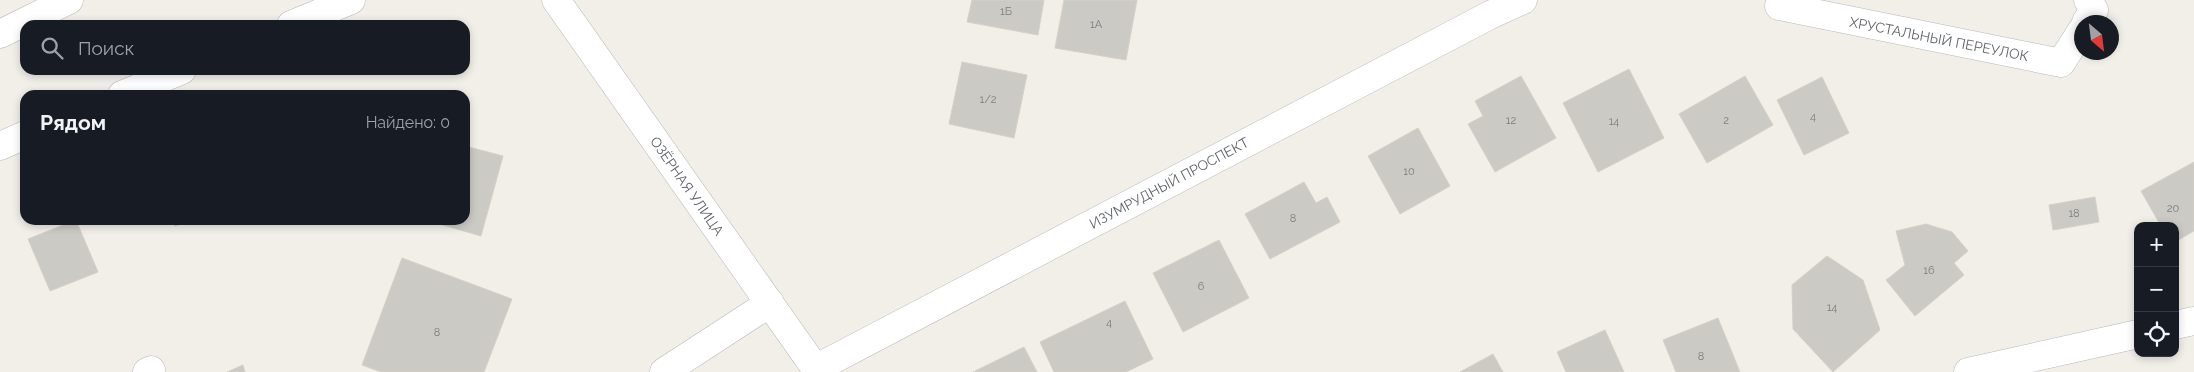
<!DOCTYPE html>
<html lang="ru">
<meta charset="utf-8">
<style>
:root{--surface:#171b24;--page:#242831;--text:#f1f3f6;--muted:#9ea1a6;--line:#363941}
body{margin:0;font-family:Raleway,sans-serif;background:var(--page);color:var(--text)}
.controls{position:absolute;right:15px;bottom:15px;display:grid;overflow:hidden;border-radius:10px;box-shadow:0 2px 8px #0003}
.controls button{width:45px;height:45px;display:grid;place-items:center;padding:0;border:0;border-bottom:1px solid var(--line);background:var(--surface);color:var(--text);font:25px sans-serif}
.compass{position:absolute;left:2074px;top:15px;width:45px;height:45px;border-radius:50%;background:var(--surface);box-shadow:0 2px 8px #0003;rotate:152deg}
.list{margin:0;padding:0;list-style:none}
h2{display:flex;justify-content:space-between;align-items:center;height:65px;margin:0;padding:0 20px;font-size:21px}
h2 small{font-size:16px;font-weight:400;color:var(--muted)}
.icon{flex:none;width:28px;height:28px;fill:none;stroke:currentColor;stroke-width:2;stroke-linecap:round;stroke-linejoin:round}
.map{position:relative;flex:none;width:2194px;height:372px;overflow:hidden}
.search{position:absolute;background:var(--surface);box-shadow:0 2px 8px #0003;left:20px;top:20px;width:450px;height:55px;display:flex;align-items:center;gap:12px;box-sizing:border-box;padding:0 18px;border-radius:15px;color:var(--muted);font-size:19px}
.panel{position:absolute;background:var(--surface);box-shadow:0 2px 8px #0003;left:20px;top:90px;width:450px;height:135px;border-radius:15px}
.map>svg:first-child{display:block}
</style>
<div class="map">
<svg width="2194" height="372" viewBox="0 0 2194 372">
<rect width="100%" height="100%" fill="#f1efe8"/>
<path fill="#cccac5" stroke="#d6d1c6" d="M972 0H1044L1038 35 967 22Z
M1064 0H1137L1126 60 1055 48Z
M962 62 1027 75 1014 138 949 124Z
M1629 69 1664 138 1598 172 1563 103Z
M1521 76 1556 138 1495 172 1468 124 1483 116 1475 101Z
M1745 76 1773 125 1707 163 1679 114Z
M1822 77 1849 133 1804 155 1777 100Z
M1418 128 1450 186 1400 214 1368 156Z
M465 146 503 156 481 236 425 220H465Z
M2194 162V231L2175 242V226H2161L2141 191Z
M1304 182 1316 203 1327 197 1340 222 1270 259 1245 214Z
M2095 197 2099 222 2053 230 2049 205Z
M76 220 98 272 50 291 28 239Z
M173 220H190L175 226Z
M1926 224 1952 232 1968 251 1954 263 1964 275 1915 316 1886 280 1905 265 1896 231Z
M1219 240 1249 298 1183 332 1153 273Z
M1827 256 1863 280 1880 330 1833 372 1793 329 1792 285Z
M402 258 512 299 484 372H381L362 365Z
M1125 301 1153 359 1126 372H1054L1040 342Z
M1718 318 1740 372H1676L1663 340Z
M1605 330 1624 372H1566L1557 352Z
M1024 347 1037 372H973Z
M1493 354 1503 372H1460Z
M243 365 245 372H227Z"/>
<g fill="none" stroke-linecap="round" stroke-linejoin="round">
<g stroke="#b5b8bc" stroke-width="29">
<path id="minor" d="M556 0 818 372
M1779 6 2061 63 2082 30
M2086 22 2094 10 2088 0
M291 25 351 0
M0 34 69 0
M122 95 182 70
M0 146 25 135
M2175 325 2194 321
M815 369 1490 15 1523 0
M147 372 151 370
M664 372 770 303
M1968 372 2138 334"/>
</g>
<use href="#minor" stroke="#fff" stroke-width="28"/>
</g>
<g text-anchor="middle" stroke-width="4" stroke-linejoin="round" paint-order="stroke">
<g font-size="11" fill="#7a7d7f">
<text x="1006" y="15">1Б</text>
<text x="1096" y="28">1А</text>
<text x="988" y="103">1/2</text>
<text x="1813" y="120">4</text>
<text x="1511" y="124">12</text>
<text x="1726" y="124">2</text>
<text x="1614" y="125">14</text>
<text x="1409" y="175">10</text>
<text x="2173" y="212">20</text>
<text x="2074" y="217">18</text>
<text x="1293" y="222">8</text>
<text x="1929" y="274">16</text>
<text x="1201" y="290">6</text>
<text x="1832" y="311">14</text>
<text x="1109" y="326">4</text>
<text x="437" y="336">8</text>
<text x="1701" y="360">8</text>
</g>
<g font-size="14" fill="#5f6368" stroke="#fff">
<text transform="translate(1939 39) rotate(11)" y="5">ХРУСТАЛЬНЫЙ ПЕРЕУЛОК</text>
<text transform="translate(1169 183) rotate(-28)" y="5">ИЗУМРУДНЫЙ ПРОСПЕКТ</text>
<text transform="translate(687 186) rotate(55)" y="5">ОЗЁРНАЯ УЛИЦА</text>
</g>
</g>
</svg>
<div class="controls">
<button>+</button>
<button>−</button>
<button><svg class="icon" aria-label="locate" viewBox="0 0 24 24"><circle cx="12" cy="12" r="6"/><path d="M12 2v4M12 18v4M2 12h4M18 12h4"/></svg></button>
</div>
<svg class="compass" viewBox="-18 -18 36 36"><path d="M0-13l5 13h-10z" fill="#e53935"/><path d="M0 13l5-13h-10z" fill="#9ea1a6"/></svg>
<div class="search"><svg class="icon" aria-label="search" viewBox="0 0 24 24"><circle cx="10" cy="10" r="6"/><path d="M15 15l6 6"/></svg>Поиск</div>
<section class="panel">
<h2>Рядом<small>Найдено: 0</small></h2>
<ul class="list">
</ul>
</section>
</div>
